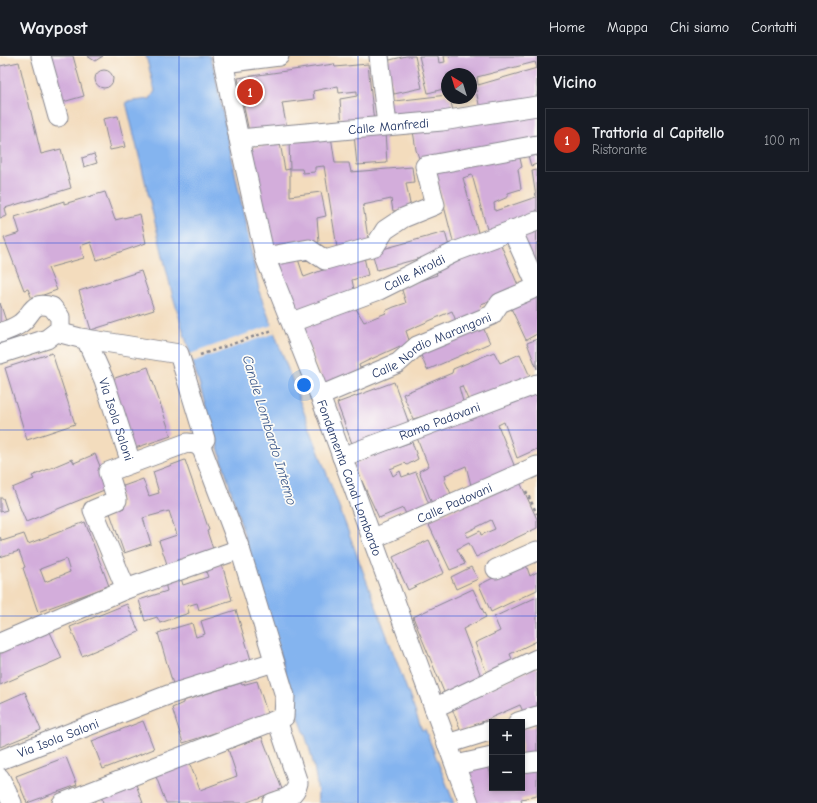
<!DOCTYPE html>
<html lang="it">
<meta charset="utf-8">
<style>
:root{--surface:#171b24;--page:#242831;--text:#f1f3f6;--muted:#9ea1a6;--line:#363941;--accent:#c8321e}
body{margin:0;font-family:"Comic Neue",sans-serif;background:var(--page);color:var(--text)}
.controls{position:absolute;right:12px;bottom:12px;display:grid;overflow:hidden;border-radius:0px;box-shadow:0 2px 6px #0003}
.controls button{width:36px;height:36px;display:grid;place-items:center;padding:0;border:0;border-bottom:1px solid var(--line);background:var(--surface);color:var(--text);font:20px sans-serif}
.compass{position:absolute;left:441px;top:12px;width:36px;height:36px;border-radius:50%;background:var(--surface);box-shadow:0 2px 6px #0003;rotate:322deg}
.you{position:absolute;left:304px;top:329px;width:14px;height:14px;margin:-10px;border:3px solid #fff;border-radius:50%;background:#1a73e8;box-shadow:0 0 0 6px #1a73e833}
.badge{display:grid;place-items:center;width:26px;height:26px;border-radius:50%;background:var(--accent);color:#fff;font-size:13px;font-weight:700}
.pin{position:absolute;translate:-50% -50%;border:2px solid #fff;box-shadow:0 1px 4px #0006}
.list{margin:0;padding:0;list-style:none}
h2{display:flex;justify-content:space-between;align-items:center;height:52px;margin:0;padding:0 16px;font-size:17px}
h2 small{font-size:13px;font-weight:400;color:var(--muted)}
.list li{display:grid;grid-template-columns:26px 1fr auto;gap:12px;align-items:center;box-sizing:border-box;height:64px;margin:0 8px 8px;padding:0 8px;border:1px solid var(--line);border-radius:0px}
.list b{display:block;font-size:15px;white-space:nowrap}
.list p{margin:0;font-size:13px;white-space:nowrap;color:var(--muted)}
.list em{font-size:13px;font-style:normal;color:var(--muted)}
.map{position:relative;flex:none;width:537px;height:747px;overflow:hidden}
header{display:flex;align-items:center;gap:24px;box-sizing:border-box;height:56px;padding:0 20px;background:var(--surface);border-bottom:1px solid var(--line)}
header strong{font-size:19px}
nav{display:flex;gap:22px;margin-inline-start:auto;font-size:14px}
main{display:flex}
aside{flex:1;background:var(--surface)}
.map>svg:first-child{display:block}
</style>
<header>
<strong>Waypost</strong>
<nav><a>Home</a><a>Mappa</a><a>Chi siamo</a><a>Contatti</a></nav>
</header>
<main>
<div class="map">
<svg width="537" height="747" viewBox="0 0 537 747">
<rect width="100%" height="100%" fill="#fdfcf7"/>
<filter id="ink" filterUnits="userSpaceOnUse"><feTurbulence type="fractalNoise" baseFrequency=".025" numOctaves="2"/><feDisplacementMap in="SourceGraphic" scale="8" xChannelSelector="R" yChannelSelector="G"/><feConvolveMatrix kernelMatrix="1 2 1 2 8 2 1 2 1" color-interpolation-filters="sRGB"/></filter>
<filter id="wash" filterUnits="userSpaceOnUse"><feTurbulence type="fractalNoise" baseFrequency=".012" numOctaves="4" result="noise"/><feDisplacementMap in="SourceGraphic" scale="16" xChannelSelector="R" yChannelSelector="G"/><feGaussianBlur stdDeviation="0.9" result="paint"/><feColorMatrix in="noise" values="0 0 0 0 0 0 0 0 0 0 0 0 0 0 0 0 0 1.4 0 .05"/><feComposite in="paint" operator="in"/></filter>
<g filter="url(#wash)">
<rect width="100%" height="100%" fill="#f3dcbd"/>
<path fill="#84b4ef" stroke="#5072a6" d="M146 0H211L260 238 422 674 425 673 454 747H318C318 715 308 686 297 656L172 237 126 46 150 43 155 35Z"/>
<path fill="#f3dcbd" d="M272 269 275 277 193 306 190 298Z"/>
<g id="blocks">
<path fill="#d3addb" fill-rule="evenodd" d="M51 0H73L84 40 63 46Z
M87 0H103L95 5Z
M406 0H415L422 32 394 38 386 5Z
M419 0H438L439 7 445 6 444 0H537V12L535 6 477 21 478 29 537 12V44L480 53 474 25 471 26V18H447V32L428 37Z
M19 6 41 98 61 93 71 132 5 152 7 160 0 162V10Z
M334 8 335 11 368 8 374 67 342 70 340 43 357 40V35L339 37 338 30 313 35 314 43 282 47 287 73 249 76 238 22Z
M95 23a9 9 0 1 1 18 0a9 9 0 1 1-18 0Z
M447 39V42H450L454 59 390 66 386 46Z
M537 53V86L428 103 419 102 416 94 413 75Z
M118 60 125 91 110 94 103 63Z
M385 76 387 107 357 109 354 78Z
M331 80 335 107H349L351 116 412 111 414 126 406 127 411 153 393 155 391 143 363 149 369 189 338 198 324 110 315 111V116L303 117 302 113H290L289 85Z
M280 87 285 114 290 113V140L321 136 326 160 317 162 319 186 270 197 251 92Z
M537 93V108L531 110 527 96Z
M94 98 97 107 84 111 82 102Z
M519 98 522 111 518 113 521 133 508 137V141L494 147 495 155 536 141 532 115 537 114V160L488 177 472 119 463 122 479 180 454 189 435 115Z
M105 136 115 164 140 158 146 187 97 204 91 186 80 190 84 202 48 212 57 234 32 243 28 233 24 234 4 182 20 177 15 161 64 145V148Z
M537 167 536 197 537 221 519 175Z
M445 176 450 194 377 214 372 196Z
M498 182 520 234 481 248 483 260 458 270 452 255 406 275 411 290 401 293 400 290 367 305 359 309 361 315 325 331 302 272 355 251 364 266 386 257 385 255 394 251 406 247 401 231 437 219 434 209Z
M297 200 304 221 361 200 364 201 368 219 352 224 355 238 298 258 284 228 278 205Z
M141 215 154 254 91 274 79 235Z
M537 237V278L526 284 510 250Z
M0 247 6 265 0 267Z
M482 269 490 287 427 314 418 292Z
M537 283V313L527 287Z
M494 296 500 307 520 298 532 325 470 348 462 330 459 331 464 349 413 363 403 338 452 317 453 313Z
M52 297 75 368 27 384 5 312Z
M148 311 171 380 132 393 109 324Z
M394 326 411 373 354 393 337 347Z
M537 332V393L517 402 504 366 498 369 516 414 472 433 466 410 445 419 446 423H444L453 442 433 450 419 415 427 411 428 409 415 377Z
M412 386 418 403 407 409 405 407 390 413 393 420 400 415 402 421 416 416 430 451 408 462 403 452 379 462 354 408 382 396Z
M95 398 109 432 26 466 12 432 34 423 32 420 72 403 74 407Z
M185 404 209 474 207 475 214 496 168 511 159 485 177 479 169 455 143 462 151 488 124 497 110 457 124 452 118 432 143 423 149 440 159 437 153 416Z
M520 426 537 463V472L476 501 469 487 457 493 465 508 450 514 427 465ZM491 464 495 473 481 479 480 475 468 481 465 477Z
M0 442H3L7 454 0 456Z
M85 466 109 530 38 556 23 512 25 511 19 495 0 501V481L2 485 24 478 28 488ZM66 503 70 516 45 526 40 513Z
M429 484 444 517 408 534 393 501Z
M525 506 530 520 537 516V534L491 556 479 529Z
M222 508 232 544 199 554 197 547 187 550 189 557 160 567 157 561 145 565 139 544 167 535 165 527 181 522 183 529 208 521 205 513Z
M471 511 478 523 456 533 451 521Z
M473 533 486 561 463 573 482 623 446 641 413 561Z
M537 541V585L510 598 514 608 488 620 475 587 500 575 494 561Z
M127 548 139 576 82 600 70 571Z
M236 554 251 604 173 628 158 577 192 567 196 581 205 578 201 565Z
M50 576 62 602 0 629V597L28 582 29 585Z
M537 611V657L526 662 520 649 461 675 451 650Z
M257 625 268 660 183 687 172 652 183 647V645L241 627 242 629Z
M25 636 41 674 0 691V647Z
M143 665 154 693 103 713 92 685Z
M537 670V704L522 706V673Z
M262 681 282 733 245 747H166L155 718 189 706 200 734 237 720 228 693Z
M66 701 77 729 27 747 16 720Z
M537 706V740L521 743 522 747H477L462 714 488 709 492 723V732H522V708Z
M135 726 143 747H103L101 739Z"/>
</g>
</g>
<g filter="url(#ink)">
<use href="#blocks" fill-opacity="0" stroke="#87868e" stroke-width="1"/>
<g fill="none" stroke-linecap="round" stroke-linejoin="round">
<g stroke="#87868e" stroke-width="21">
<g id="street">
<path d="M41 0 58 61"/>
<path id="s1" d="M222 0 241 93 265 201 317 332 469 747"/>
<path d="M379 0 387 69"/>
<path d="M224 7 279 0"/>
<path id="s2" d="M239 83 442 65 537 50"/>
<path d="M512 174 537 230"/>
<path d="M265 201 309 193 325 204 375 190 385 174 403 162 435 149 425 110 537 89"/>
<path id="s3" d="M292 266 379 234 457 195 537 165"/>
<path d="M57 276 80 282 179 298 205 383 200 390"/>
<path d="M0 277C7 274 15 272 21 267 33 258 31 244 52 251L60 261V273L47 283 0 298"/>
<path id="s4" d="M86 283 104 324 131 407"/>
<path id="s5" d="M320 340 398 307 417 290 492 259 500 247 537 231"/>
<path id="s6" d="M342 401 537 328"/>
<path id="s7" d="M372 483 537 410"/>
<path d="M496 513 537 495"/>
<path d="M0 587 126 533 240 493"/>
<path d="M434 652 537 603"/>
<path d="M518 666 537 660"/>
<path d="M447 688 492 674"/>
<path id="s8" d="M0 704 168 639 274 606"/>
<path d="M522 707 537 705"/>
<path d="M456 709 492 701"/>
<path d="M0 722 12 747"/>
<path d="M62 747 284 661 285 640 240 493 202 393 196 388 187 387 108 416 117 444 93 454 126 533"/>
<path d="M272 747C284 743 295 741 298 727L277 664"/>
</g>
</g>
<path stroke="#87868e" stroke-width="2.5" stroke-dasharray="3 3" stroke-linecap="butt" d="M200 299 273 274
M526 435 537 458"/>
<use href="#street" stroke="#fff" stroke-width="19"/>
</g>
</g>
<path fill="none" stroke="#1d4ed8" stroke-width="1" stroke-opacity="0.55" d="M179 0V747M358 0V747M0 187H537M0 374H537M0 560H537"/>
<g text-anchor="middle" stroke-width="3.5" stroke-linejoin="round" paint-order="stroke">
<g font-size="13" fill="#1b2f5e" stroke="#fdfcf7">
<text dy="5" stroke="none"><textPath href="#s2" startOffset="150">Calle Manfredi</textPath></text>
<text dy="5" stroke="none"><textPath href="#s3" startOffset="132">Calle Airoldi</textPath></text>
<text dy="5" stroke="none"><textPath href="#s5" startOffset="123">Calle Nordio Marangoni</textPath></text>
<text dy="5" stroke="none"><textPath href="#s4" startOffset="86">Via Isola Saloni</textPath></text>
<text dy="5" stroke="none"><textPath href="#s6" startOffset="104">Ramo Padovani</textPath></text>
<text dy="5" stroke="none"><textPath href="#s1" startOffset="442">Fondamenta Canal Lombardo</textPath></text>
<text dy="5" stroke="none"><textPath href="#s7" startOffset="90">Calle Padovani</textPath></text>
<text dy="5" stroke="none"><textPath href="#s8" startOffset="62">Via Isola Saloni</textPath></text>
</g>
<g font-size="14" font-style="italic" fill="#3a578a" stroke="#fdfcf7">
<text transform="translate(270 374) rotate(73)" y="5">Canale Lombardo Interno</text>
</g>
</g>
</svg>
<div class="controls">
<button>+</button>
<button>−</button>
</div>
<svg class="compass" viewBox="-18 -18 36 36"><path d="M0-13l5 13h-10z" fill="#e53935"/><path d="M0 13l5-13h-10z" fill="#9ea1a6"/></svg>
<div class="you"></div>
<div class="pin badge" style="left:250px;top:36px">1</div>
</div>
<aside>
<h2>Vicino<small></small></h2>
<ul class="list">
<li><span class="badge">1</span><div><b>Trattoria al Capitello</b><p>Ristorante</p></div><em>100 m</em></li>
</ul>
</aside>
</main>
